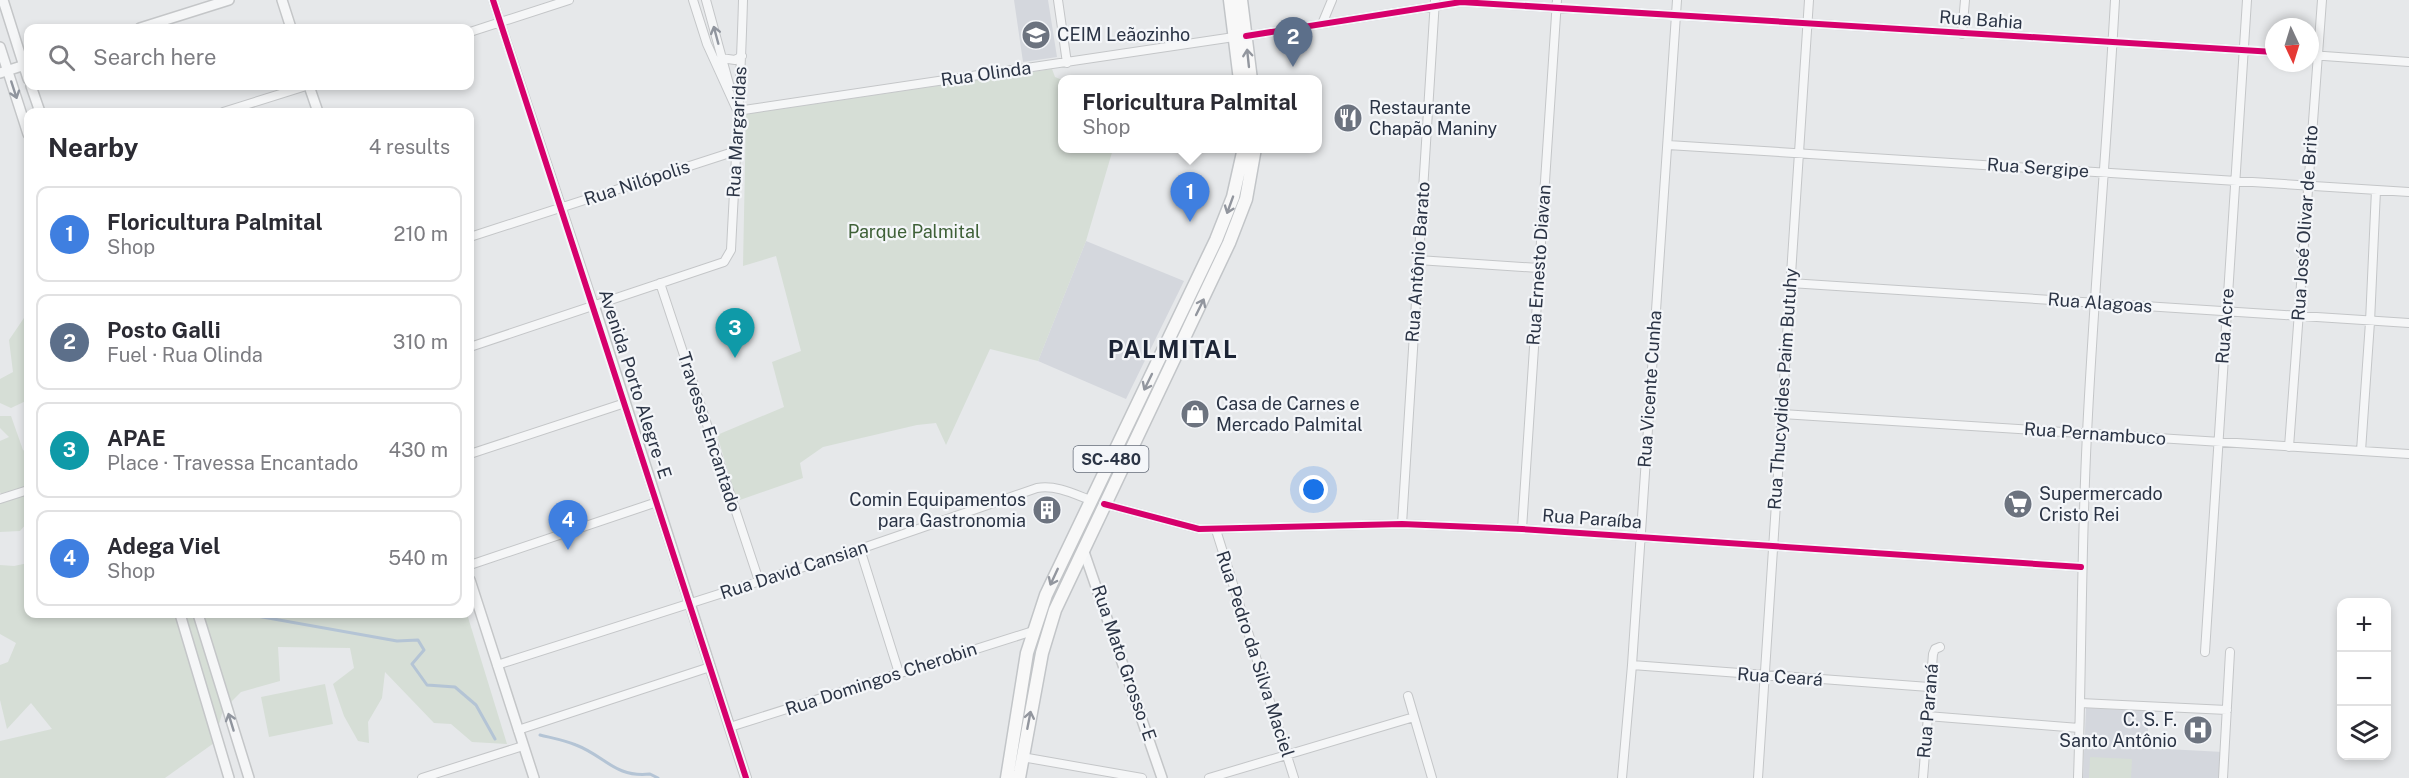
<!DOCTYPE html>
<meta charset="utf-8">
<style>
:root{--surface:#fff;--page:#f2f2f3;--text:#2b2b33;--muted:#7c7c81;--line:#e1e1e2;--accent:#1a73e8}
body{margin:0;font-family:"Public Sans",sans-serif;background:var(--page);color:var(--text)}
.controls{position:absolute;right:18px;bottom:18px;display:grid;overflow:hidden;border-radius:12px;box-shadow:0 3px 9px #0003}
.controls button{width:54px;height:54px;display:grid;place-items:center;padding:0;border:0;border-bottom:2px solid var(--line);background:var(--surface);color:var(--text);font:30px sans-serif}
.compass{position:absolute;left:2265px;top:18px;width:54px;height:54px;border-radius:50%;background:var(--surface);box-shadow:0 3px 9px #0003;rotate:176deg}
.you{position:absolute;left:1314px;top:490px;width:21px;height:21px;margin:-15px;border:4px solid #fff;border-radius:50%;background:#1a73e8;box-shadow:0 0 0 9px #1a73e833}
.badge{display:grid;place-items:center;width:39px;height:39px;border-radius:50%;background:var(--accent);color:#fff;font-size:20px;font-weight:700}
.pin{position:absolute;translate:-50% -50px;filter:drop-shadow(0 2px 3px #0008)}
.pin::after{content:'';position:absolute;top:32px;width:21px;height:18px;background:inherit;clip-path:polygon(0 0,100% 0,50% 100%)}
.popup{position:absolute;left:1058px;top:75px;width:264px;height:78px;box-sizing:border-box;display:grid;place-content:center;border-radius:12px;background:var(--surface);filter:drop-shadow(0 2px 4px #0005);font-size:20px;white-space:nowrap;color:var(--muted)}
.popup b{font-size:22px;color:var(--text)}
.popup::after{content:'';position:absolute;left:50%;top:100%;margin-left:-12px;border:12px solid transparent;border-top-color:var(--surface)}
.list{margin:0;padding:0;list-style:none}
h2{display:flex;justify-content:space-between;align-items:center;height:78px;margin:0;padding:0 24px;font-size:26px}
h2 small{font-size:20px;font-weight:400;color:var(--muted)}
.list li{display:grid;grid-template-columns:39px 1fr auto;gap:18px;align-items:center;box-sizing:border-box;height:96px;margin:0 12px 12px;padding:0 12px;border:2px solid var(--line);border-radius:12px}
.list b{display:block;font-size:22px;white-space:nowrap}
.list p{margin:0;font-size:20px;white-space:nowrap;color:var(--muted)}
.list em{font-size:20px;font-style:normal;color:var(--muted)}
.icon{flex:none;width:33px;height:33px;fill:none;stroke:currentColor;stroke-width:2;stroke-linecap:round;stroke-linejoin:round}
.map{position:relative;flex:none;width:2409px;height:778px;overflow:hidden}
.search{position:absolute;background:var(--surface);box-shadow:0 3px 9px #0003;left:24px;top:24px;width:450px;height:66px;display:flex;align-items:center;gap:15px;box-sizing:border-box;padding:0 21px;border-radius:12px;color:var(--muted);font-size:22px}
.panel{position:absolute;background:var(--surface);box-shadow:0 3px 9px #0003;left:24px;top:108px;width:450px;height:510px;border-radius:12px}
.map>svg:first-child{display:block}
</style>
<div class="map">
<svg width="2409" height="778" viewBox="0 0 2409 778">
<rect width="100%" height="100%" fill="#e6e8ea"/>
<path fill="#d4d7dd" d="M1014 0H1048L1057 57 1023 62Z
M1086 241 1184 281 1126 399 1038 361Z
M2086 708 2148 711V748L2223 752 2221 778H2083Z"/>
<path fill="#d6ded6" d="M1052 69 1055 77 1062 80V148L1113 149 1086 241 1038 361 990 349 946 445 936 423 917 425 823 447 800 463 803 478 737 501 717 435 784 407 772 362 801 351 776 256 743 266 746 114Z
M28 312V400L11 408 0 403V379L13 372 9 340Z
M0 416H11L23 450 28 453V522L20 531 0 532V501L4 499 0 492V441L9 437 0 428Z
M28 563V614H467L507 744 472 742 451 724 434 723 385 672 382 698 368 722 369 743 358 741 344 716 333 684 354 668 350 648 278 647 280 681 241 692 223 710 214 743 165 778H0V741L52 729 31 703 7 729 0 700V665L8 662 16 643 0 634V565L14 566Z
M325 684 333 724 269 737 261 697Z
M2090 757 2132 759 2131 778H2089Z"/>
<g fill="none" stroke-linecap="round" stroke-linejoin="round">
<path stroke="#b4c4d5" stroke-width="3" d="M246 614 397 641 418 640 424 650 412 664 427 685 455 687 476 705 495 739
M540 735C552 738 564 740 576 745 605 756 615 778 650 774L658 778"/>
<g stroke="#c4c6c8" stroke-width="10">
<path id="minor" d="M493 0 594 305
M693 0 707 44 737 110
M706 0 729 84
M1058 0 1067 63
M1322 24 1332 0
M470 32 569 0
M1962 34 1965 0
M1246 36 1461 2 2274 52
M2310 55 2409 62
M721 58 735 60 742 56
M737 111 1234 37
M223 112 306 86
M1668 145 2409 192
M470 237 736 151
M1418 260 1539 268
M660 283 759 581
M1790 283 2409 323
M470 347 724 262 731 250C735 167 741 83 743 0
M1782 414 2409 454
M2289 447 2322 0
M2361 451 2370 322 2376 190
M470 454 625 403
M0 499 28 490
M1104 504 1199 529 1402 524 1522 529 2081 567
M1402 524 1435 0
M1522 529 1557 0
M1216 530 1294 778
M860 549 899 673
M470 565 657 502
M2205 652 2247 0
M497 665 860 549 1037 488C1056 485 1072 493 1090 500
M1632 665 1929 687
M1408 696 1432 778
M2080 703 2227 710
M1927 716 2079 728
M730 727 1033 631
M518 730 710 667
M1022 757 1142 778
M422 778 523 746
M1209 778 1414 717
M1622 778 1632 665 1677 0
M1758 778 1809 0
M1923 778 1933 654 1935 649 1940 647
M2078 778C2082 663 2081 549 2087 434 2094 289 2107 145 2115 0
M2223 778 2230 652"/>
</g>
<g stroke="#c4c6c8" stroke-width="12">
<path id="tertiary" d="M3 0 28 79
M282 0 291 28
M140 28 229 0
M0 47 28 134
M0 73 28 64
M31 86 40 112
M309 86 318 112
M594 305 746 778
M1083 549 1162 778
M470 580 534 778
M180 614 229 778
M198 614 249 778"/>
</g>
<g stroke="#c2c5c8" stroke-width="15">
<path id="primary" d="M1230 0 1240 80
M1241 0 1251 80
M1007 778 1027 653 1046 595 1216 240 1233 197 1244 148
M1019 778 1042 653 1055 610 1229 243 1246 199 1255 148"/>
</g>
<use href="#minor" stroke="#f5f6f7" stroke-width="8"/>
<use href="#tertiary" stroke="#f5f6f7" stroke-width="9"/>
<use href="#primary" stroke="#f8f8f8" stroke-width="12"/>
<g stroke="#f4f6f9" stroke-width="10">
<path id="cycleway" d="M493 0 746 778
M1246 36 1461 2 2274 52
M1104 504 1199 529 1402 524 1522 529 2081 567"/>
</g>
<use href="#cycleway" stroke="#d6006c" stroke-width="6"/>
</g>
<defs><path id="oneway-shaft" d="M-6 0H5M1.5-3L5.5 0L1.5 3" fill="none" stroke-width="1.6" stroke-linecap="round" stroke-linejoin="round" transform="scale(1.5)"/></defs>
<g stroke="#90959e">
<use href="#oneway-shaft" transform="translate(716 35) rotate(-105)"/>
<use href="#oneway-shaft" transform="translate(14 90) rotate(72)"/>
<use href="#oneway-shaft" transform="translate(231 722) rotate(-107)"/>
</g>
<g stroke="#92969e">
<use href="#oneway-shaft" transform="translate(1248 58) rotate(-96)"/>
<use href="#oneway-shaft" transform="translate(1230 205) rotate(110)"/>
<use href="#oneway-shaft" transform="translate(1200 307) rotate(-64)"/>
<use href="#oneway-shaft" transform="translate(1148 382) rotate(116)"/>
<use href="#oneway-shaft" transform="translate(1054 577) rotate(115)"/>
<use href="#oneway-shaft" transform="translate(1029 720) rotate(-79)"/>
</g>
<defs>
<g id="school-disc" transform="scale(1.5)"><circle r="9.5" fill="#6c737f" stroke="#f4f6f9"/><path d="M0-5L7-2L0 1L-7-2ZM-4 1L0 2.5L4 1V4Q0 6-4 4Z" fill="#fff"/></g>
<g id="restaurant-disc" transform="scale(1.5)"><circle r="9.5" fill="#6c737f" stroke="#f4f6f9"/><path d="M-5-6h1v4h1v-4h1v4h1v-4h1v5L-1.5 .5V6h-2V.5L-5-1ZM5-6V6H3V1.5H1.5Q1.5-4 5-6Z" fill="#fff"/></g>
<g id="shop-disc" transform="scale(1.5)"><circle r="9.5" fill="#6c737f" stroke="#f4f6f9"/><path d="M-5-2.5h2.3a2.7 3.5 0 0 1 5.4 0H5L5.5 6h-11ZM-1.5-2.5h3a1.5 2.3 0 0 0-3 0Z" fill="#fff"/></g>
<g id="supermarket-disc" transform="scale(1.5)"><circle r="9.5" fill="#6c737f" stroke="#f4f6f9"/><path d="M-6-5.5h2.5l.6 2H6L4.5 2H-2.5L-4.4-4H-6ZM-1.5 3.2a1.3 1.3 0 1 0 .1 0ZM3 3.2a1.3 1.3 0 1 0 .1 0Z" fill="#fff"/></g>
<g id="building-disc" transform="scale(1.5)"><circle r="9.5" fill="#6c737f" stroke="#f4f6f9"/><path d="M-4-6H4V6H1V3H-1V6H-4ZM-2.5-4.3h1.7v1.8h-1.7ZM.8-4.3h1.7v1.8H.8ZM-2.5-1h1.7V.8h-1.7ZM.8-1h1.7V.8H.8Z" fill="#fff"/></g>
<g id="hospital-disc" transform="scale(1.5)"><circle r="9.5" fill="#6c737f" stroke="#f4f6f9"/><path d="M-5-5h3v3.5h4V-5h3V5h-3V1.5h-4V5h-3Z" fill="#fff"/></g>
</defs>
<g fill-rule="evenodd">
<use href="#school-disc" x="1036" y="35"/>
<use href="#restaurant-disc" x="1348" y="118"/>
<use href="#shop-disc" x="1195" y="414"/>
<use href="#supermarket-disc" x="2018" y="504"/>
<use href="#building-disc" x="1047" y="510"/>
<use href="#hospital-disc" x="2198" y="730"/>
</g>
<g text-anchor="middle" stroke-width="4.5" stroke-linejoin="round" paint-order="stroke">
<rect fill="#f4f6f9" stroke="#676e7b" stroke-width="1.5" x="1073.5" y="446" width="75" height="26" rx="4.5"/>
<g font-size="16" font-weight="bold" fill="#2b3445">
<text x="1111" y="465">SC-480</text>
</g>
<g font-size="18" fill="#2b3445" stroke="#f4f6f9">
<text transform="translate(1981 20) rotate(4)" y="6">Rua Bahia</text>
<text transform="translate(986 74) rotate(-8)" y="6">Rua Olinda</text>
<text transform="translate(737 132) rotate(-87)" y="6">Rua Margaridas</text>
<text transform="translate(2038 168) rotate(4)" y="6">Rua Sergipe</text>
<text transform="translate(637 183) rotate(-18)" y="6">Rua Nilópolis</text>
<text transform="translate(2305 223) rotate(-86)" y="6">Rua José Olivar de Brito</text>
<text transform="translate(1418 262) rotate(-86)" y="6">Rua Antônio Barato</text>
<text transform="translate(1539 265) rotate(-86)" y="6">Rua Ernesto Diavan</text>
<text transform="translate(2100 303) rotate(4)" y="6">Rua Alagoas</text>
<text transform="translate(2225 326) rotate(-86)" y="6">Rua Acre</text>
<text transform="translate(635 384) rotate(72)" y="6">Avenida Porto Alegre - E</text>
<text transform="translate(1650 389) rotate(-86)" y="6">Rua Vicente Cunha</text>
<text transform="translate(1783 389) rotate(-86)" y="6">Rua Thucydides Paim Butuhy</text>
<text transform="translate(709 432) rotate(72)" y="6">Travessa Encantado</text>
<text transform="translate(2095 434) rotate(4)" y="6">Rua Pernambuco</text>
<text transform="translate(1592 519) rotate(4)" y="6">Rua Paraíba</text>
<text transform="translate(794 570) rotate(-18)" y="6">Rua David Cansian</text>
<text transform="translate(1255 654) rotate(72)" y="6">Rua Pedro da Silva Maciel</text>
<text transform="translate(1124 663) rotate(71)" y="6">Rua Mato Grosso - E</text>
<text transform="translate(1780 677) rotate(4)" y="6">Rua Ceará</text>
<text transform="translate(881 679) rotate(-18)" y="6">Rua Domingos Cherobin</text>
<text transform="translate(1928 711) rotate(-85)" y="6">Rua Paraná</text>
</g>
<g font-size="18" fill="#2b3445" stroke="#f4f6f9" text-anchor="start">
<text x="1057" y="41">CEIM Leãozinho</text>
<text x="1369" y="114">Restaurante<tspan x="1369" dy="21">Chapão Maniny</tspan></text>
<text x="1216" y="410">Casa de Carnes e<tspan x="1216" dy="21">Mercado Palmital</tspan></text>
<text x="2039" y="500">Supermercado<tspan x="2039" dy="21">Cristo Rei</tspan></text>
<text x="1026" y="506" text-anchor="end">Comin Equipamentos<tspan x="1026" dy="21">para Gastronomia</tspan></text>
<text x="2177" y="726" text-anchor="end">C. S. F.<tspan x="2177" dy="21">Santo Antônio</tspan></text>
</g>
<g font-size="18" fill="#3f6138" stroke="#f4f6f9">
<text x="914" y="238">Parque Palmital</text>
</g>
<g font-size="24" font-weight="bold" letter-spacing="1.5" fill="#1d2536" stroke="#f4f6f9">
<text x="1173" y="358">PALMITAL</text>
</g>
</g>
</svg>
<div class="controls">
<button>+</button>
<button>−</button>
<button><svg class="icon" aria-label="layers" viewBox="0 0 24 24"><path d="M12 4l9 5-9 5-9-5zM3 14l9 5 9-5"/></svg></button>
</div>
<svg class="compass" viewBox="-18 -18 36 36"><path d="M0-13l5 13h-10z" fill="#e53935"/><path d="M0 13l5-13h-10z" fill="#7c7c81"/></svg>
<div class="you"></div>
<div class="pin badge" style="left:1190px;top:222px;background:#3f7fe0">1</div>
<div class="popup"><b>Floricultura Palmital</b>Shop</div>
<div class="pin badge" style="left:1293px;top:67px;background:#5c6f8a">2</div>
<div class="pin badge" style="left:735px;top:358px;background:#0f9aa8">3</div>
<div class="pin badge" style="left:568px;top:550px;background:#3f7fe0">4</div>
<div class="search"><svg class="icon" aria-label="search" viewBox="0 0 24 24"><circle cx="10" cy="10" r="6"/><path d="M15 15l6 6"/></svg>Search here</div>
<section class="panel">
<h2>Nearby<small>4 results</small></h2>
<ul class="list">
<li><span class="badge" style="background:#3f7fe0">1</span><div><b>Floricultura Palmital</b><p>Shop</p></div><em>210 m</em></li>
<li><span class="badge" style="background:#5c6f8a">2</span><div><b>Posto Galli</b><p>Fuel · Rua Olinda</p></div><em>310 m</em></li>
<li><span class="badge" style="background:#0f9aa8">3</span><div><b>APAE</b><p>Place · Travessa Encantado</p></div><em>430 m</em></li>
<li><span class="badge" style="background:#3f7fe0">4</span><div><b>Adega Viel</b><p>Shop</p></div><em>540 m</em></li>
</ul>
</section>
</div>
